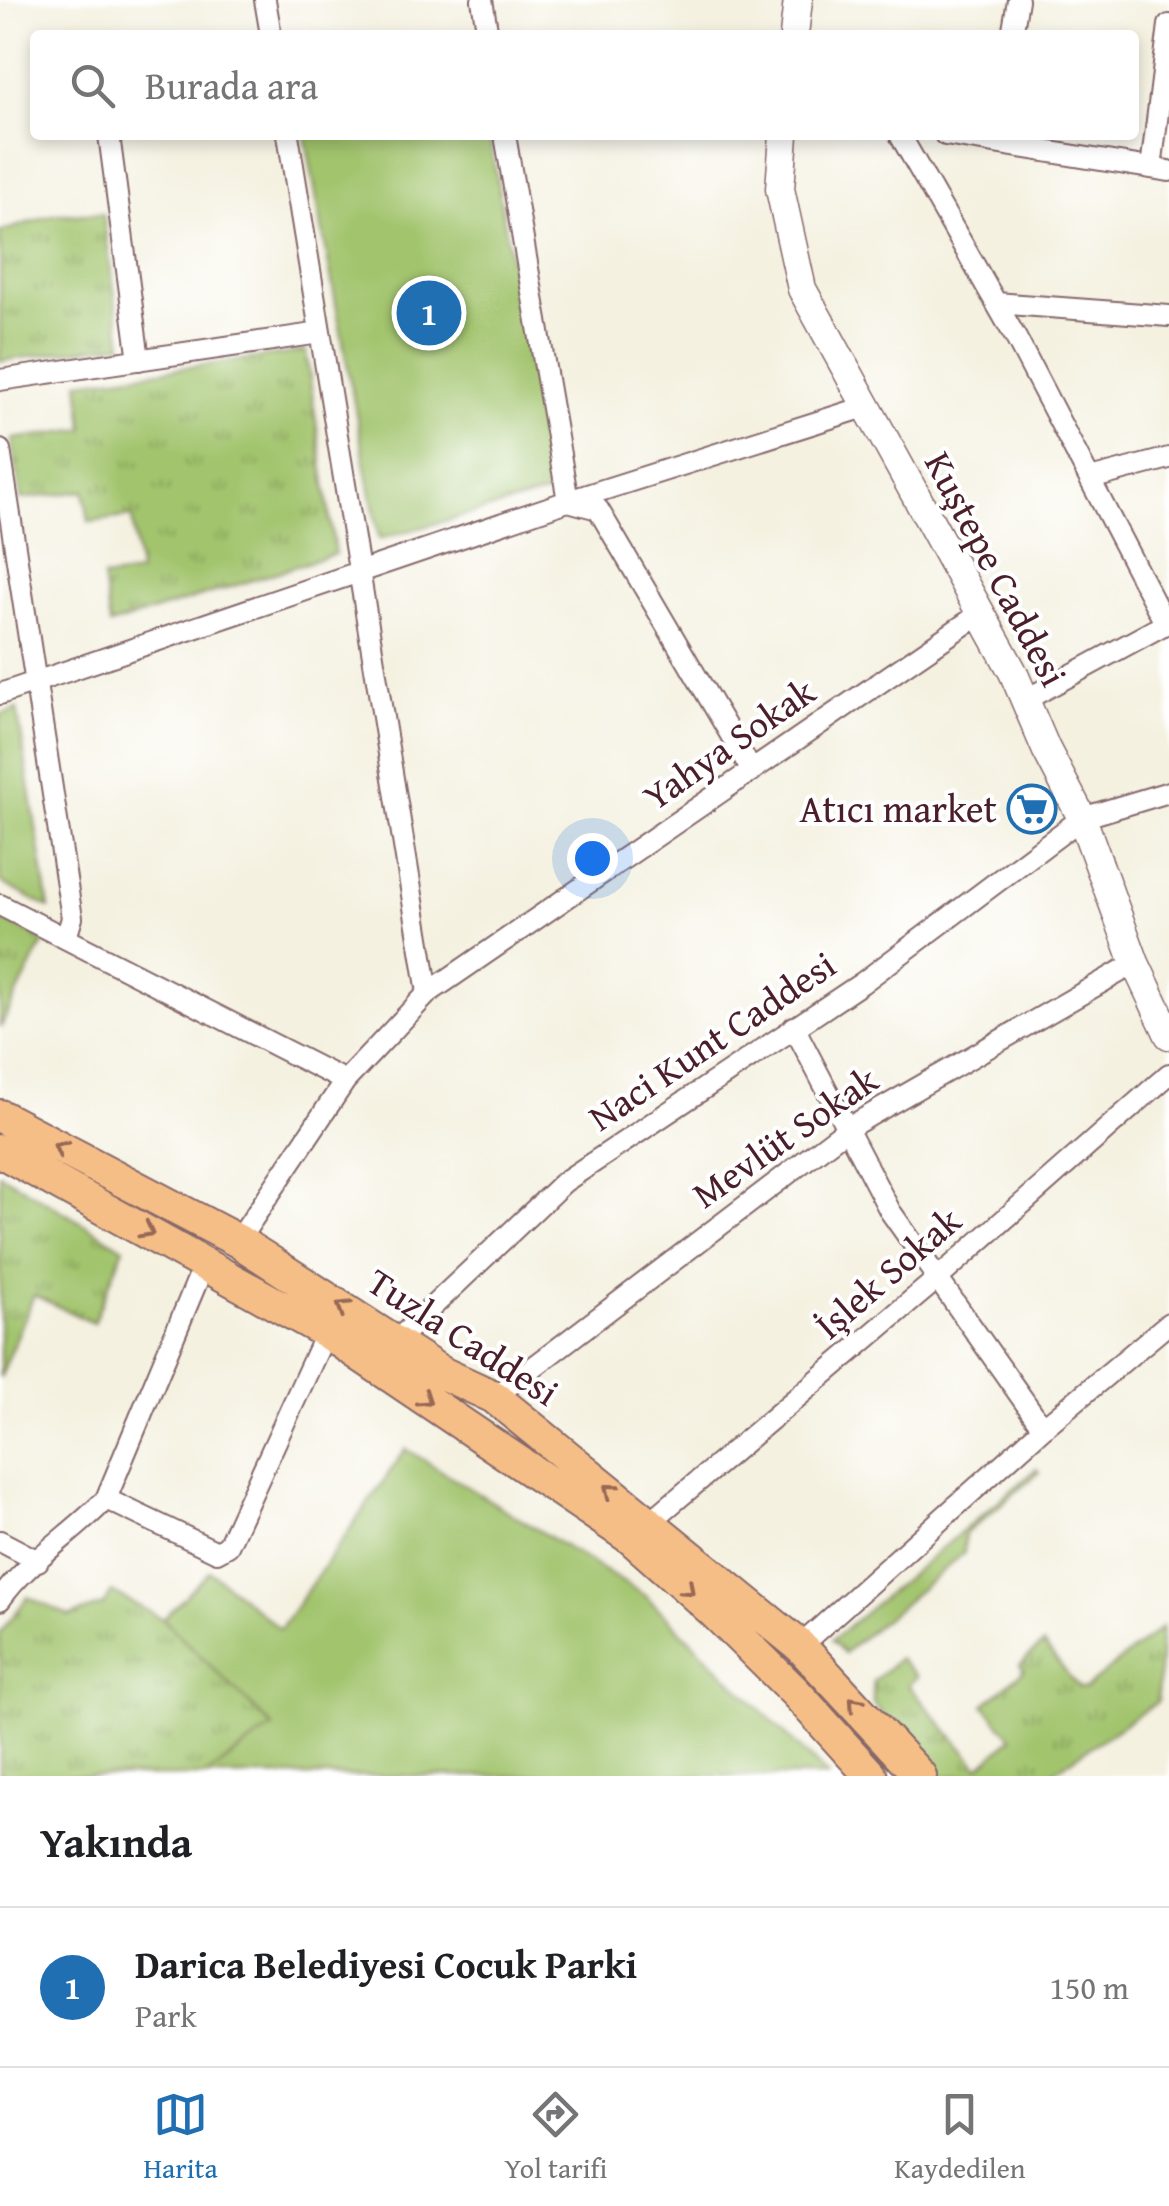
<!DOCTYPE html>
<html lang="tr">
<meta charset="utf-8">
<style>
:root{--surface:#fff;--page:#f2f2f2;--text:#202124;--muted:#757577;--line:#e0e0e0;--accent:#1f6fb2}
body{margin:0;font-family:"Gentium Book Plus",serif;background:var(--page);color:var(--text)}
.you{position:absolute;left:592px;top:858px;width:35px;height:35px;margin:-25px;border:8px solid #fff;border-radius:50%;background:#1a73e8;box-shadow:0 0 0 15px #1a73e833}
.badge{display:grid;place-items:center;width:65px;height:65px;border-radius:50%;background:var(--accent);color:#fff;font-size:32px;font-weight:700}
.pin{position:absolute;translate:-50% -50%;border:5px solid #fff;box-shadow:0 2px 10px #0006}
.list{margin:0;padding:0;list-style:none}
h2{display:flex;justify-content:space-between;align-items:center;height:130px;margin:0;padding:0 40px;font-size:42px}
h2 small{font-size:32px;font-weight:400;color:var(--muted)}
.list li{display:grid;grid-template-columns:65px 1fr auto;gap:30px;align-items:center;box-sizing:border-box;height:160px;padding:0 40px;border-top:2px solid var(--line)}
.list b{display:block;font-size:38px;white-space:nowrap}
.list p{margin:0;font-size:32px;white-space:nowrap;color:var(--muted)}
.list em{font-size:32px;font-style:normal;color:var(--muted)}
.icon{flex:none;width:55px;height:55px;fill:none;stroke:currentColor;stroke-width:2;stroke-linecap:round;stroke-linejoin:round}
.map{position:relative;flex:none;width:1169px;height:1776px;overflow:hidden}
.search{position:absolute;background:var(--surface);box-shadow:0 5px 15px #0003;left:30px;right:30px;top:30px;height:110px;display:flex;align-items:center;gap:25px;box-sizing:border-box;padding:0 35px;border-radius:10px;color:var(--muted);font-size:38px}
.sheet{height:290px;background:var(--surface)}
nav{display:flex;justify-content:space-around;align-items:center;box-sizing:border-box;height:140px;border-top:2px solid var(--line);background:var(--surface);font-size:28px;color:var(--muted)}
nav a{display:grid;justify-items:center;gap:5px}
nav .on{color:var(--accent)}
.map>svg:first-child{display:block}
</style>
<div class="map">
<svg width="1169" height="1776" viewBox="0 0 1169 1776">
<defs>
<pattern id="grass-tufts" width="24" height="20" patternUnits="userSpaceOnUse" patternTransform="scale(2.5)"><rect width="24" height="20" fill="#a2c46d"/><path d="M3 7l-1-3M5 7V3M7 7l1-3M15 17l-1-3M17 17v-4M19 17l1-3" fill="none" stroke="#869f5a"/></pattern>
</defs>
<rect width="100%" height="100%" fill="#fff"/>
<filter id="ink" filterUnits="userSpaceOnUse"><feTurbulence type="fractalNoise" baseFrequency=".01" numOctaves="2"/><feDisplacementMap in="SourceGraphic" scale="20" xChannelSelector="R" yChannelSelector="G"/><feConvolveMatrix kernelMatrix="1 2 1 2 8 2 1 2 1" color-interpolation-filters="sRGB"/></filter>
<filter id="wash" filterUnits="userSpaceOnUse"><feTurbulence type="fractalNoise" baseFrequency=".0048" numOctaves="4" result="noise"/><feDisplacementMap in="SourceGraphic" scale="40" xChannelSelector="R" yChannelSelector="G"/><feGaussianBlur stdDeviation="2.25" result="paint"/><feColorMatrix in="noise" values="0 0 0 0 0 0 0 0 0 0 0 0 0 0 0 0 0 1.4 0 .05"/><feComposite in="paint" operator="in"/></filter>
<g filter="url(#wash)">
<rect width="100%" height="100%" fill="#f4f1e0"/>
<path fill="url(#grass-tufts)" stroke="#76724c" stroke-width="2.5" d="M56 214H103L122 344 0 361V232Z
M306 351 335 554 110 625 103 578 139 573 132 516 89 522 84 491 21 499 12 439 84 429 79 382Z
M0 918 44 941 0 1028Z
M0 1174 124 1248 93 1323 34 1295 0 1378Z
M1037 1469 1040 1472 965 1534 964 1553 844 1653 832 1640Z
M112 1592 163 1619 273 1727 206 1776H0V1633L28 1597 70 1616 103 1605Z
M1162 1627 1157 1702 1047 1776H941L873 1704V1681L899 1658 917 1677 908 1685 979 1767 1012 1738 984 1705 1024 1670 1020 1665 1043 1644 1079 1688H1086Z"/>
<path fill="#a2c46d" stroke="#76724c" stroke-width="2.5" d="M305 135H489L552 492 379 539Z
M17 709 49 908 0 882V715Z
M406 1449 647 1597 828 1776H206L273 1727 163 1619 210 1571 280 1629Z"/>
</g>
<g filter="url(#ink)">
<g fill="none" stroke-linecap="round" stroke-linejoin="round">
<g stroke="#86686a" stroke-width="24">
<path id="minor" d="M265 0 271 35
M482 0 488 35
M1012 35 1018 0
M109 135 139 360
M288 135 428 993
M505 135 568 501 598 509 752 771
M900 135 1016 338 1165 623
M945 135 1169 171
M1151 168 1169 25
M996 303 1169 316
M0 380 320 333
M0 450 72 918 66 938
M1090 479 1169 458
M0 694 568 501 865 407
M1025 700 1169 622
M0 905 345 1081
M794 1027 890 1211 1043 1428
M238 1241 345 1081 428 993 981 613
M396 1341 564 1182 862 983 1082 818 1169 792
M494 1397 848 1128 1135 963
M106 1499 217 1552 228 1546 326 1332
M650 1522 937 1279 1169 1074
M0 1541 38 1561
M0 1600C28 1560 73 1534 106 1499L205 1262
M800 1646 1043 1428 1169 1323"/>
</g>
<g stroke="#86686a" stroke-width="31">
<path id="tertiary" d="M794 35 798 0
M784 135 780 189 802 289 1013 672 1046 749 1082 818 1135 963 1169 1035"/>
</g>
<g stroke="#86686a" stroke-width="36">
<path id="primary" d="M0 1116 238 1241 442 1373 494 1397 800 1646 920 1776
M0 1151 326 1332 631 1538 713 1611 796 1693 871 1776"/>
</g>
<use href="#minor" stroke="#fff" stroke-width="20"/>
<use href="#tertiary" stroke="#fff" stroke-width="28"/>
<use href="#primary" stroke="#f6be87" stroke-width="32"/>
</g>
<defs><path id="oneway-chevron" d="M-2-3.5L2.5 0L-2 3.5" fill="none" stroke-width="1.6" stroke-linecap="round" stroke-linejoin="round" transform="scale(2.5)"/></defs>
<g stroke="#976754">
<use href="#oneway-chevron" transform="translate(60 1148) rotate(-152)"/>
<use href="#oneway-chevron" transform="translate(147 1231) rotate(28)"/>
<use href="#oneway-chevron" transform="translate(343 1307) rotate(-148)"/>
<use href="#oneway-chevron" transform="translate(425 1399) rotate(34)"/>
<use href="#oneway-chevron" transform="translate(610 1490) rotate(-141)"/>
<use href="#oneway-chevron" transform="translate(688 1589) rotate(42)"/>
<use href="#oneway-chevron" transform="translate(855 1703) rotate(-132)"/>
</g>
</g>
<defs>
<g id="supermarket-ring" transform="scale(2.5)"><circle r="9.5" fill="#fff" stroke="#1f6fb2" stroke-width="1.5"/><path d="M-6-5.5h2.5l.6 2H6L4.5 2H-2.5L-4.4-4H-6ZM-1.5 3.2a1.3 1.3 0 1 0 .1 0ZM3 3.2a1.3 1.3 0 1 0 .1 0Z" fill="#1f6fb2"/></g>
</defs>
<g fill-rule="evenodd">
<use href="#supermarket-ring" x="1032" y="809"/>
</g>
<g text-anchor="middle" stroke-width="8" stroke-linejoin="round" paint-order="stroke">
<g font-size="38" fill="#4a1f2b" stroke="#fff">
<text transform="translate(996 569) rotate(62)" y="13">Kuştepe Caddesi</text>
<text transform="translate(729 744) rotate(-35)" y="13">Yahya Sokak</text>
<text transform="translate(712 1041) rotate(-34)" y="13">Naci Kunt Caddesi</text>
<text transform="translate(785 1137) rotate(-35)" y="13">Mevlüt Sokak</text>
<text transform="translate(888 1273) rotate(-41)" y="13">İşlek Sokak</text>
<text transform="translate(463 1337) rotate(33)" y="13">Tuzla Caddesi</text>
</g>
<g font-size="38" fill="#4a1f2b" stroke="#fff" text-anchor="end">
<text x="997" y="822">Atıcı market</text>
</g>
</g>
</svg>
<div class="you"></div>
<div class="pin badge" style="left:429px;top:313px">1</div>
<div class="search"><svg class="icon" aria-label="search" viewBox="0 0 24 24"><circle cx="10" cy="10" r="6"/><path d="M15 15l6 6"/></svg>Burada ara</div>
</div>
<section class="sheet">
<h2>Yakında<small></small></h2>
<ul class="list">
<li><span class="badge">1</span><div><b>Darica Belediyesi Cocuk Parki</b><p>Park</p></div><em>150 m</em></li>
</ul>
</section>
<nav>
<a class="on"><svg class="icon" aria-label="map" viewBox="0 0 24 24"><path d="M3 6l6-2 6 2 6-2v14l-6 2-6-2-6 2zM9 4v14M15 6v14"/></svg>Harita</a>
<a><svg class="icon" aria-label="directions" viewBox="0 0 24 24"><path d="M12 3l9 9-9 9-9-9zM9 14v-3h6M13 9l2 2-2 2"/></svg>Yol tarifi</a>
<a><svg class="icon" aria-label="saved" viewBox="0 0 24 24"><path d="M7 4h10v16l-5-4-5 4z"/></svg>Kaydedilen</a>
</nav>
